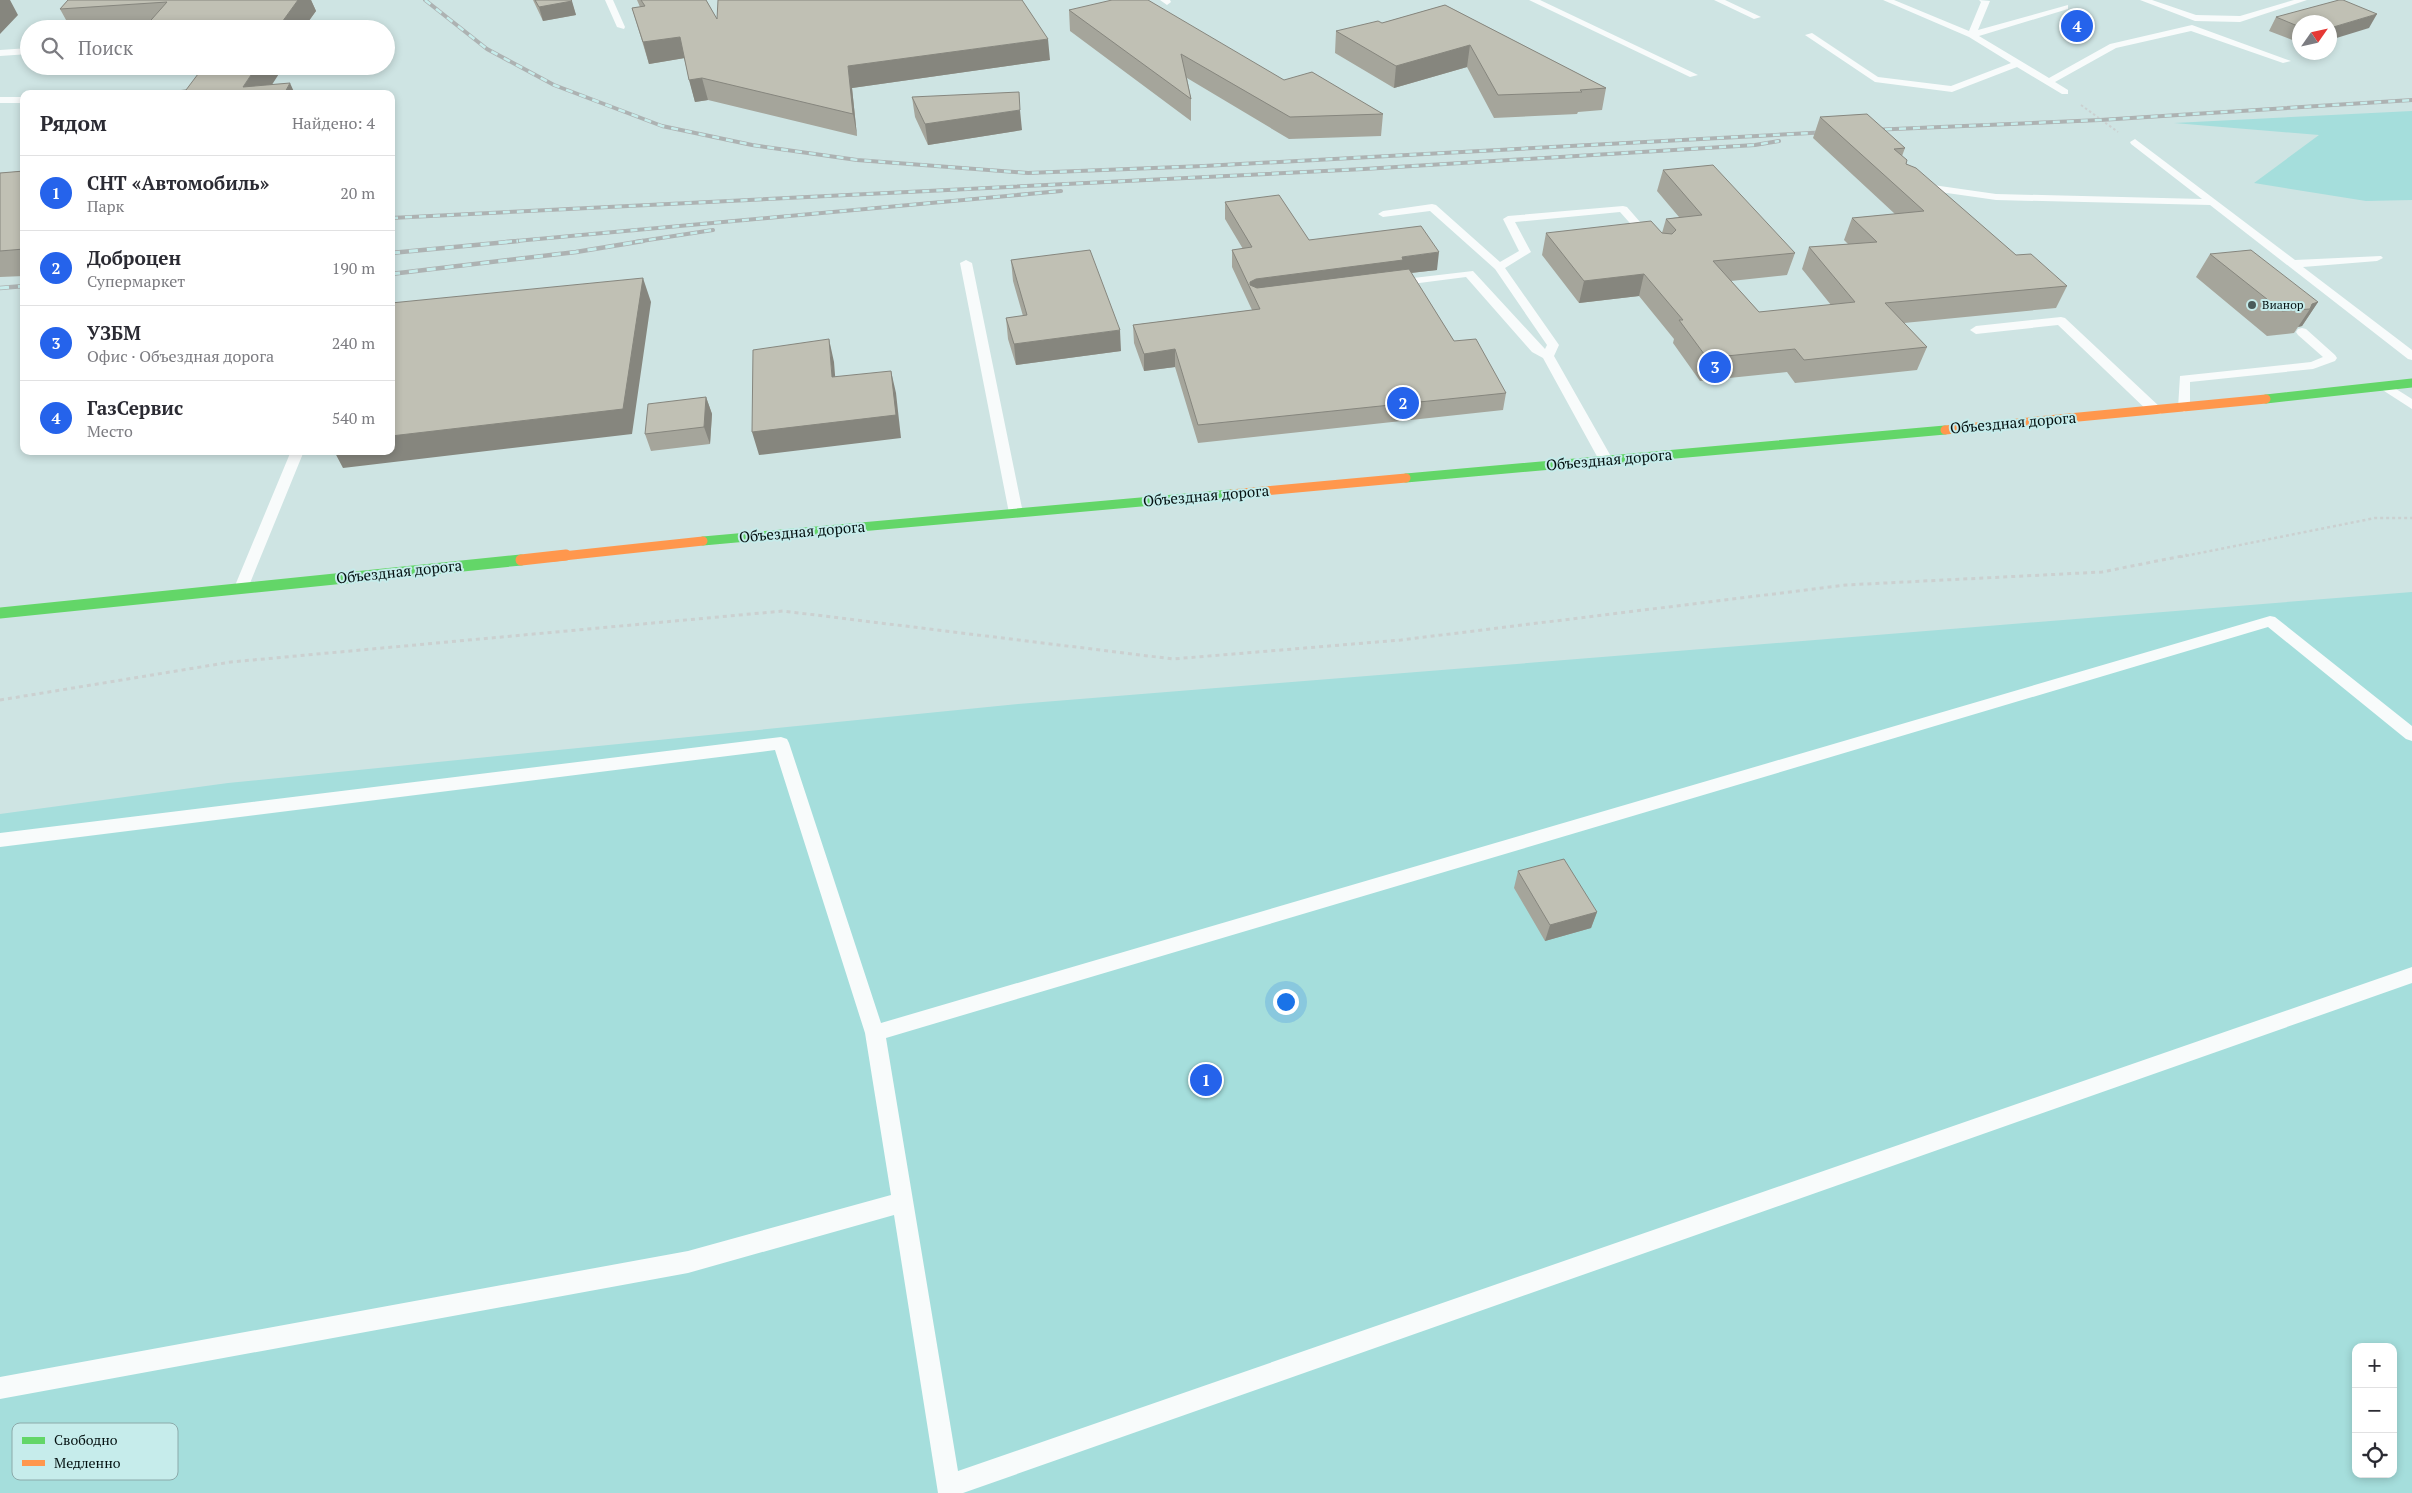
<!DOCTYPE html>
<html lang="ru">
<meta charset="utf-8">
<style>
:root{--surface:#fff;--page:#f2f2f3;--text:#2b2b33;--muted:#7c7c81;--line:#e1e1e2;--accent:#2563eb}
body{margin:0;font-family:"PT Serif",serif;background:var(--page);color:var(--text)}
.controls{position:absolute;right:15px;bottom:15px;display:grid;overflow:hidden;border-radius:10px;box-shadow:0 2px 8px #0003}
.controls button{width:45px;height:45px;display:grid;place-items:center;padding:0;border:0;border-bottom:1px solid var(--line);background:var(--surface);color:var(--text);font:25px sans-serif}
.compass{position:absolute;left:2292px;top:15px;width:45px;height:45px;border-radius:50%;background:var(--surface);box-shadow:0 2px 8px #0003;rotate:56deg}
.you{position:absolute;left:1285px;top:1001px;width:18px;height:18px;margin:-12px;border:4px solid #fff;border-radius:50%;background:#1a73e8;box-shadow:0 0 0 8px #1a73e833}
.badge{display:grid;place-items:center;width:32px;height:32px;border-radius:50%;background:var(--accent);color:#fff;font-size:16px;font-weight:700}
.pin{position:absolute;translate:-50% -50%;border:2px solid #fff;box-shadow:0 1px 5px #0006}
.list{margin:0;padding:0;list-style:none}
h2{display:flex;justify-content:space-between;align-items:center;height:65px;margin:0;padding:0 20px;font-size:21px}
h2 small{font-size:16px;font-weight:400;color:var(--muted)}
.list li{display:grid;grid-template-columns:32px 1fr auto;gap:15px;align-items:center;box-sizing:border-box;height:75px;padding:0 20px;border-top:1px solid var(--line)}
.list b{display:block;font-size:19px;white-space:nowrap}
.list p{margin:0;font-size:16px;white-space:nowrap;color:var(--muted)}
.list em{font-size:16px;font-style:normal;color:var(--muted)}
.icon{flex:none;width:28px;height:28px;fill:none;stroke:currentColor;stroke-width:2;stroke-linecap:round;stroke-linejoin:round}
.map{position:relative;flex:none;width:2412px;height:1493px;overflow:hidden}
.search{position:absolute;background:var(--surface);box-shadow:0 2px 8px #0003;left:20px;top:20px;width:375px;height:55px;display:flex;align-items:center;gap:12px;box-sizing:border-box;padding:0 18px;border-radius:28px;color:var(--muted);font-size:19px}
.panel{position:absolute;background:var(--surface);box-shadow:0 2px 8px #0003;left:20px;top:90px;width:375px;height:365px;border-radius:10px}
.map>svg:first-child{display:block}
</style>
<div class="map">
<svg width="2412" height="1493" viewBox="0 0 2412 1493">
<rect width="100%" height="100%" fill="#cee4e3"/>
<path fill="#a5dedc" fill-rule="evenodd" d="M2412 111V200L2366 201 2254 183 2319 135 2174 123Z
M2412 592V1493H0V814L228 783 1018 704ZM2356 1347H2393V1474H2356Z"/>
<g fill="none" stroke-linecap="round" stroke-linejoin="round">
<path stroke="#cbd0d0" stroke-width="2" stroke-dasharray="2.5 2.5" stroke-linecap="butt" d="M2081 105 2118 132"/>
<path stroke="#cbd0d0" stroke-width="2.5" stroke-dasharray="3 3" stroke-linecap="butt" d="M2180 557 2375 518H2412"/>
<path stroke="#cbd0d0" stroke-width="3" stroke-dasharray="4 4" stroke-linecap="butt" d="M0 700 231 662 783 611 1173 659 1401 640 1846 585 2102 572 2187 555"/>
<path fill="#f8fbfb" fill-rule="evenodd" d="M85 0H94L69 29H60Z
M605 0H613L625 27 624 29 617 27Z
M1160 0H1170L1171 2 1167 5Z
M1529 0H1540L1698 75 1690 77Z
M1714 0H1725L1761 17 1754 19Z
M1883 0H1894L1969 31 1981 2 1979 0 1990 1 1978 30 2068 5V9L1979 36 2049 78 2110 44 2192 25 2291 61 2283 63 2191 31 2116 48 2055 82 2068 90V94H2062L2017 67 1952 92 1875 82 1805 35 1812 33 1878 77 1951 86 2011 63 1969 37Z
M2140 0H2152L2196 15 2240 16 2294 0H2307L2240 22 2195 21Z
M29 48V54L0 56V50Z
M0 97H24V103H0Z
M2135 139 2295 260 2381 256 2383 258 2377 261 2303 267 2412 350V360L2408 359 2210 205 1996 200 1919 189 1914 186 1919 183 1996 194 2202 199 2131 144 2130 142Z
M1432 204 1436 205 1500 262 1519 251 1503 219 1508 216 1623 206 1627 207 1654 238 1653 240H1645L1620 212 1515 222 1531 252 1505 268 1559 345 1554 356 1613 460 1611 463H1601L1599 460 1543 358 1532 352 1466 277 1396 286 1390 283 1396 280 1473 271 1545 349 1547 345 1495 269 1430 211 1383 217 1378 214 1383 211Z
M966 260 972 263 1023 513 1016 517 1009 513 960 263Z
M2061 317 2065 318 2161 408 2162 411 2161 414H2151L2058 325 1976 334 1970 330 1976 326Z
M2302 328 2306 329 2335 355 2337 358 2335 361 2313 369 2190 382V408L2184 412 2178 408 2180 376 2311 362 2323 357 2298 335 2296 332 2298 329Z
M2385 382 2412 399V409L2381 389 2379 386Z
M291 451H304L248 588 246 591H236L234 588Z
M2270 616 2275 617 2412 726V741L2406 739 2268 627 886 1038 958 1471 2412 967V983L963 1493H938L894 1215 688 1273 0 1399V1377L688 1251 891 1195 865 1033 775 750 0 847V833L781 737 787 739 789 743 881 1023Z"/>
<path stroke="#63d668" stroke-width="9" d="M2266 399 2412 383
M1406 478 1945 430
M703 541 1231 494"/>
<path stroke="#63d668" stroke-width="11" d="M0 613 521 560"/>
<path stroke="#ff974d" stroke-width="9" d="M1945 430 2266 399
M1231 494 1406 478
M554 557 703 541"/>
<path stroke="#ff974d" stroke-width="11" d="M521 560 566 555"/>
<g stroke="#adb2b2" stroke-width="4">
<path id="rail-far1" d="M425 0 487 49 554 85 662 126 752 145 857 160 1028 173 1204 166 1829 132
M1871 130 2100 120 2412 100
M391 218 1364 169 1755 145 1779 141
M505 242 1061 191
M635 242 713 230"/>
</g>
<g stroke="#adb2b2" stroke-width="4.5">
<path id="rail" d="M391 253 518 241
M391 274 576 252 643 241
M0 288 24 286"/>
</g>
<use href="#rail-far1" stroke="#c6eceb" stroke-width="2.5" stroke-dasharray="7" stroke-linecap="butt"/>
<use href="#rail" stroke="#c6eceb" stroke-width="3" stroke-dasharray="9" stroke-linecap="butt"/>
</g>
<path fill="#a5a59b" d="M68 0H311L316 11 303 29H145L144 28 145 26 106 29H71L60 9Z
M533 0H571L576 15 543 21Z
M637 0H706L717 19 1050 60 852 88 857 136 708 100 695 102 684 58 649 64 632 8 640 7Z
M1445 5 1606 88 1602 110 1578 112 1577 114 1494 118 1467 67 1394 88 1335 53 1336 31 1382 23Z
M1069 10 1383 114 1381 136 1289 139 1187 78 1191 99V121L1070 31Z
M2276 17 2369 28 2300 22V43L2269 31Z
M912 97 1022 130 928 145 915 117Z
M1820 117 1905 148 1902 156 1906 164 2016 255 2067 286 2056 308 1904 323 1927 347 1917 370 1795 383 1787 372 1700 381 1673 343 1674 339 1639 296 1579 303 1542 255 1546 233H1662L1666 219 1679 217 1657 191 1663 170 1795 253 1787 275 1731 281 1759 312 1831 305 1802 269 1809 247 1848 244 1844 240 1852 218 1895 214 1813 138Z
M24 171V276L0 277V173Z
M1225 202 1309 240 1437 270 1411 273 1454 341 1506 393 1503 410 1198 443 1175 367 1144 371 1134 343 1133 325 1252 310 1232 267V250L1243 249 1225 219Z
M2210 254 2318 302 2302 326 2298 327 2294 333 2267 336 2196 277Z
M1011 260 1121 351 1016 365 1008 339 1006 318 1023 316 1013 281Z
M706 397 712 414 710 444 651 451 645 434Z
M1518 871 1597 912 1591 928 1545 941 1514 888Z"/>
<path fill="#86867e" d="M0 0H10L18 15 0 34Z
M298 0H311L316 11 303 29H277Z
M572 1 576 15 543 21 539 7Z
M2377 14 2369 28 2330 40V28Z
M680 37 685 58 649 64 643 42Z
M1048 39 1050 60 852 88 857 136 853 114 848 66Z
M1470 45 1467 67 1394 88 1396 66Z
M257 66H284L266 94 243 87Z
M702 78 708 100 695 102 689 80Z
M290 83 295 94H284Z
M1020 110 1022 130 928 145 925 124Z
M1439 252 1437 270 1401 274 1256 296 1249 287 1250 282 1256 279 1402 257Z
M1644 274 1639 296 1579 303 1584 281Z
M643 278 651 302 632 434 343 468 334 451H391V436Z
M2318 302 2302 326 2298 327 2310 309 2312 304Z
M1120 330 1121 351 1016 365 1014 344Z
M829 339 834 362 837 400 832 377Z
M1175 349V367L1144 371V354Z
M891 371 896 393 901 438 759 455 752 432Z
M706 397 712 414 710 444 704 427Z
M1597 912 1591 928 1545 941 1550 925Z"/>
<path fill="#c0c0b4" stroke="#86867e" d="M68 0H298L277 29H162L164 26 144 28 167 2 60 9Z
M535 0H571L572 1 539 7Z
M641 0H706L717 19 718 0H1022L1048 39 848 66 853 114 702 78 689 80 680 37 643 42 632 8 645 6Z
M1112 0H1148L1284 80 1312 72 1383 114 1290 117 1181 54 1191 99 1069 10Z
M2339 0H2343L2377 14 2330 28V22H2300V27L2276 17Z
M1445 5 1606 88 1580 90 1582 92 1498 95 1470 45 1396 66 1336 31 1378 21 1382 23Z
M204 66H257L243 87 290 83 284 94H146L186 90Z
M1019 92 1020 110 925 124 912 97Z
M1867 114 1905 148 1894 149 1907 160 1906 164 1916 168 2016 255 2031 254 2067 286 1885 303 1927 347 1804 360 1795 349 1707 358 1679 320H1683L1644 274 1584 281 1546 233 1651 221 1662 233 1672 234 1676 230 1666 219 1702 215 1663 170 1713 165 1795 253 1713 261 1759 312 1855 302 1809 247 1877 242 1852 218 1924 211 1820 117Z
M24 171V249L0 251V173Z
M1279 195 1309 240 1421 226 1439 252 1402 257 1403 260 1256 279 1250 282V285L1257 288 1409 269 1454 341 1476 339 1506 393 1198 425 1175 349 1144 354 1133 325 1260 309 1232 250 1252 247 1225 202Z
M1090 250 1120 330 1014 344 1006 318 1027 315 1011 260Z
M2251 250 2318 302 2312 304 2310 309 2282 311 2210 254Z
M643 278 623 409 391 436V303Z
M829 339 832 377 891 371 896 415 752 432 753 350Z
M706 397 704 427 645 434 648 404Z
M1564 859 1597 912 1550 925 1518 871Z"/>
<circle fill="#4b5b5a" stroke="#c6eceb" stroke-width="2" cx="2252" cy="305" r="5"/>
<g text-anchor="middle" stroke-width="4" stroke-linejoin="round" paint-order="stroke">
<g font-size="12" fill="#041111" stroke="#c6eceb" text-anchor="start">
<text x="2262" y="309">Вианор</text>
</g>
<g font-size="15" fill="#041111" stroke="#c6eceb">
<text transform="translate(2013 423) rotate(-5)" y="5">Объездная дорога</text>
<text transform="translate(1609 460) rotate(-5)" y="5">Объездная дорога</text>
<text transform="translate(1206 496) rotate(-5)" y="5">Объездная дорога</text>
<text transform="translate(802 532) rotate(-5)" y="5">Объездная дорога</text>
<text transform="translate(399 572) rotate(-6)" y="5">Объездная дорога</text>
</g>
</g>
<rect x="12" y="1423" width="166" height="57" rx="8" fill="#c6eceb" stroke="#8caaaa" stroke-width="1"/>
<rect x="22" y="1437" width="23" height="7" fill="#63d668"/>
<rect x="22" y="1460" width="23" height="6" fill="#ff974d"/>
<g font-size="14" fill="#041111">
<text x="54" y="1445">Свободно</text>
<text x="54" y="1468">Медленно</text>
</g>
</svg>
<div class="controls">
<button>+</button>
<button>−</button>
<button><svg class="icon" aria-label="locate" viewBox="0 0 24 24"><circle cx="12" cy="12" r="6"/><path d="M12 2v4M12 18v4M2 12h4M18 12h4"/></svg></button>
</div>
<svg class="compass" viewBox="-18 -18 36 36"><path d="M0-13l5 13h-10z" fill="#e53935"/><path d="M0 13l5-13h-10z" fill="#7c7c81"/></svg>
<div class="you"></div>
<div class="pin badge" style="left:1206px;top:1080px">1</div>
<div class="pin badge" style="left:1403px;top:403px">2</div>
<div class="pin badge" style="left:1715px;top:367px">3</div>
<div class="pin badge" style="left:2077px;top:26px">4</div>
<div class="search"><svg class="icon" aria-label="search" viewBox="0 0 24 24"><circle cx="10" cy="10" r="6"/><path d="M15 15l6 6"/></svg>Поиск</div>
<section class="panel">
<h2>Рядом<small>Найдено: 4</small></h2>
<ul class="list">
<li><span class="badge">1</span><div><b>СНТ «Автомобиль»</b><p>Парк</p></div><em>20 m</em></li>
<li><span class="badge">2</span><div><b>Доброцен</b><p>Супермаркет</p></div><em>190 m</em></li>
<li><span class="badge">3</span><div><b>УЗБМ</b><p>Офис · Объездная дорога</p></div><em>240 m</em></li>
<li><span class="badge">4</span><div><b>ГазСервис</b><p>Место</p></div><em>540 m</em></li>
</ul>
</section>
</div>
